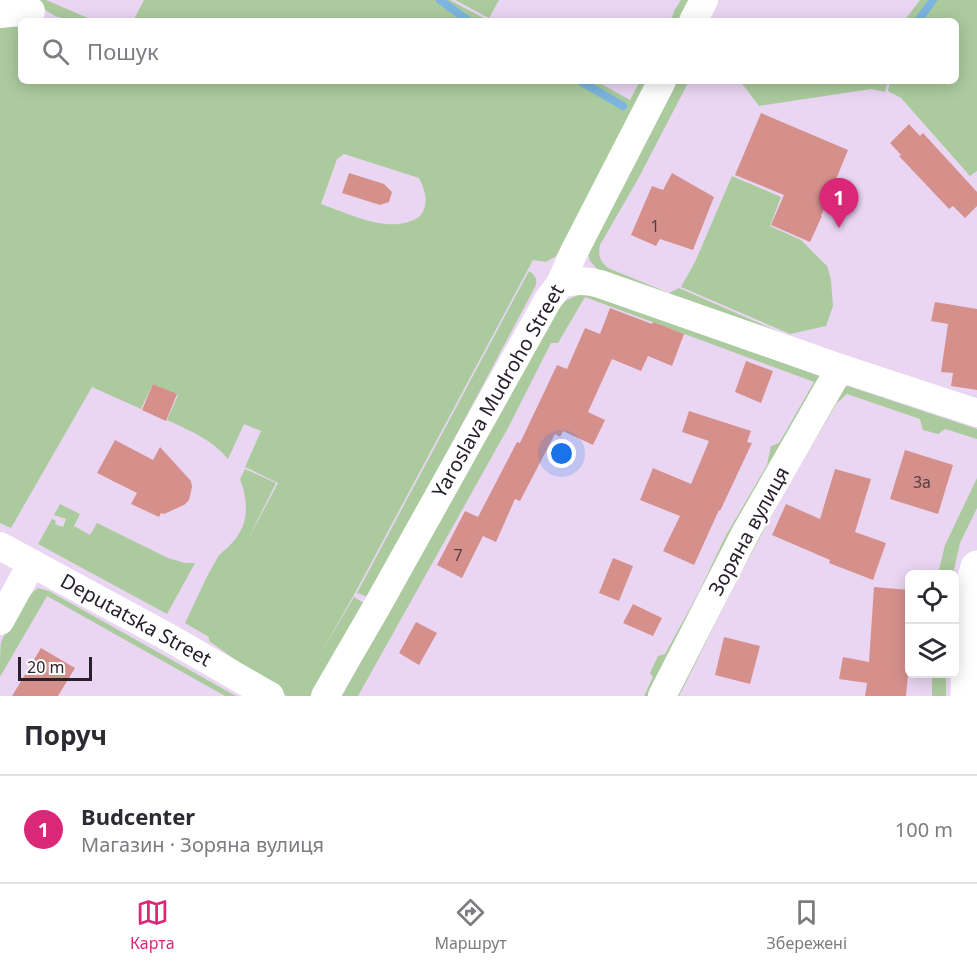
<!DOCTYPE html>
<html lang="uk">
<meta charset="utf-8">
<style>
:root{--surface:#fff;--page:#f2f2f3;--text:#2b2b33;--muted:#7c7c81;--line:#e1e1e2;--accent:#db2777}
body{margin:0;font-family:"Noto Sans",sans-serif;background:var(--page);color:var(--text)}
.controls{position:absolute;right:18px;bottom:18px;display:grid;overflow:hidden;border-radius:9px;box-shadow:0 3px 15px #0003}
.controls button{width:54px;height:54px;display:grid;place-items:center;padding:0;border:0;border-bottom:2px solid var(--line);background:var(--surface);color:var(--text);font:30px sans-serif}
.scale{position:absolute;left:18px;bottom:15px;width:74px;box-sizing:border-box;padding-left:6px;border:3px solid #28212c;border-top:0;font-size:16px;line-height:21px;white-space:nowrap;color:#28212c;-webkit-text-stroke:4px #fff;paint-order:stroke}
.you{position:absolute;left:562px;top:454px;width:21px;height:21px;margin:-15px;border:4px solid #fff;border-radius:50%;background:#1a73e8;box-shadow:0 0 0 9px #1a73e833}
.badge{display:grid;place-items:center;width:39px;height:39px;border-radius:50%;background:var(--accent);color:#fff;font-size:20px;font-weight:700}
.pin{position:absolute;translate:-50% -50px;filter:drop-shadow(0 2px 3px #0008)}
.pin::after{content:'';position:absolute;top:32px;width:21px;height:18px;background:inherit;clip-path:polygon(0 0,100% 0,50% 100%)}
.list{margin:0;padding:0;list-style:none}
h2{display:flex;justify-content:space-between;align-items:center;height:78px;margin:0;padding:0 24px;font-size:26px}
h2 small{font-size:20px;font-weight:400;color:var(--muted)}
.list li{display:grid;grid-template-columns:39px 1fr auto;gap:18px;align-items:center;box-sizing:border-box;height:108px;padding:0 24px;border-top:2px solid var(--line)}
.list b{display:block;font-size:22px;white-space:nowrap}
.list p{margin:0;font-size:20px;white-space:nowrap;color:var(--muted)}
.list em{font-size:20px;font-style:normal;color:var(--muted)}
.icon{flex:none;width:33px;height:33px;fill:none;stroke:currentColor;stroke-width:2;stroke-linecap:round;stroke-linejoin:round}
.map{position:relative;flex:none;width:977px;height:696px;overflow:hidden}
.search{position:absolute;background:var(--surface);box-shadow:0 3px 15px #0003;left:18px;right:18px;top:18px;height:66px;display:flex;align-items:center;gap:15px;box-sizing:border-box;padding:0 21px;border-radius:9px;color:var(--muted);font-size:22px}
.sheet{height:186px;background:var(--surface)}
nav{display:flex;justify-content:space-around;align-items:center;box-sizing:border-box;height:84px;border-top:2px solid var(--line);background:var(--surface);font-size:16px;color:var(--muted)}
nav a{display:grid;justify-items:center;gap:3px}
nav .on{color:var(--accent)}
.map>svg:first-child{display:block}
</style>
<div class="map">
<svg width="977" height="696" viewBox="0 0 977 696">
<rect width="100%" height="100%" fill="#ead6f3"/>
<path fill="#abcb9e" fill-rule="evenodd" d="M29 0H46L95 21H72L55 16Z
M144 0H450L489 21H133Z
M455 0H499L489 18Z
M681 0H693L682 21H671L674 11Z
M920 0H977V171L970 176 901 98 888 91 890 81H956V21H904Z
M35 18 49 21H21V81H596L630 100 640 81H650L556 256 546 262 533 260 355 593 320 654 354 597 365 604 314 696H287L209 641V637L185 623C196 601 205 578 218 557 221 552 227 549 231 544 249 526 249 502 240 479L245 469 276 483 246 543 278 483 245 467 261 431 244 424 228 459C211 439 191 431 167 420L178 395 153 384 141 409 92 387 11 528 0 523V22ZM344 154 419 178C424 188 428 198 424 209 422 216 417 219 411 221 384 232 347 213 321 204L337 159Z
M676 81H689L638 179 600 245C598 256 600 261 608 268L669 293 679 288 786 335 600 272 590 261 588 254 626 178Z
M740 81H888L885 92 871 89 759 106Z
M732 176 781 197 770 226 801 240 827 266 831 280 833 306 826 326 790 334 681 287 695 262Z
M529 271C535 275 537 278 536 285L402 537 368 597 357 593Z
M580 294H587L820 376 651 696H644L653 677 650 673 658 656 665 654 699 592 725 537 767 465 771 446 779 443 814 382 585 297 558 343H551L509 426 358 696H342L420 552 558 307 565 301Z
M848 386 977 429V439L945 429 938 434 923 430 920 419 847 394 837 403 790 482 739 576 679 696H669L724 586 789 472 835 397 843 388Z
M977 478V508L960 543 953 574H938L945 545Z
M60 504 80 514 74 526 90 535 97 523 168 558 185 563H195L167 614 38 544 52 519 56 521 55 524 63 527 66 519 54 515Z
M38 588 49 591 236 696H225L47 596 0 677C0 667 0 652 1 643 5 631 28 594 38 588Z
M932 674H946V696H932Z"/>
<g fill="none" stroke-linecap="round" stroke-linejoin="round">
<path stroke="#7cb5df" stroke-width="8" d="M440 0 469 21
M918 21 933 0
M580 81 623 106"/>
</g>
<path fill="#d6908c" d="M761 113 848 150 821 216H822L810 242 771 225 784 195 735 175Z
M909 124 920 136 923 133 977 192V206L965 218 953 206 949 209 899 156 901 155 890 143Z
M349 173 384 184 392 192 389 202 380 205 342 193Z
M672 173 714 197 693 250 660 239 656 246 631 235 652 186 663 190Z
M935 302 977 309V390L951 386 953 373 941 372 948 324 931 321Z
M610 308 652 324 653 322 684 334 672 366 648 356 641 371 612 359 588 412 605 420 593 445 563 431 560 437 555 434 520 501 515 499 496 542 483 536 462 578 437 565 465 511 478 517 517 442 520 443 557 365 567 369 585 328 600 334Z
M746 361 773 371 761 403 735 392Z
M153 384 177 394 166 421 142 410Z
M689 411 751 431 747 442 752 443 720 511 719 510 694 565 663 551 680 516 640 500 653 468 691 484 709 441 682 432Z
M115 440 153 460 160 447 191 481 192 487 189 500 184 505 164 514 161 513 159 517 131 504 137 493 97 473Z
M905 450 953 465 938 514 890 499Z
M835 469 871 479 855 532 886 543 873 580 829 563 830 560 772 535 786 504 820 519Z
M613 558 633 566 619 601 599 593Z
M874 587 909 590V663L906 696H865L867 683 839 679 843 657 869 662Z
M633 604 662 618 653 636 623 623Z
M416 622 437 633 419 665 399 653Z
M724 637 760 646 750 684 715 675Z
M41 648 75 668 58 696H12Z"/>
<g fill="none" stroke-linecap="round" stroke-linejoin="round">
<path stroke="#fff" stroke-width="28" d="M0 14 31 11
M693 21 704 0
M560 284C575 280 586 280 600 284L840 368 977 413
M0 546 166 636 270 696
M0 621 32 563
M325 696 376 608 548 300 560 284 574 252 662 81
M662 696 746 532 840 368"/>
<path stroke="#fff" stroke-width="33" d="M967 696C968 654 964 606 977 567"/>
</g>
<g text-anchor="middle" stroke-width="4.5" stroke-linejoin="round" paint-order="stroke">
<g font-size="16" fill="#543d44">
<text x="655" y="232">1</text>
<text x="922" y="488">3а</text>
<text x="458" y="561">7</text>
</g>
<g font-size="20" fill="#28212c" stroke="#fff">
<text transform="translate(498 391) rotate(-60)" y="7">Yaroslava Mudroho Street</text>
<text transform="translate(749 531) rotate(-61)" y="7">Зоряна вулиця</text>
<text transform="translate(136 620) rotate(29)" y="7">Deputatska Street</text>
</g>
</g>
</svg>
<div class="controls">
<button><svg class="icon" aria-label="locate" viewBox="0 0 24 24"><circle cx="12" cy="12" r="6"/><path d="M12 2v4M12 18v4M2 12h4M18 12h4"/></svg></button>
<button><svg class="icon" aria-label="layers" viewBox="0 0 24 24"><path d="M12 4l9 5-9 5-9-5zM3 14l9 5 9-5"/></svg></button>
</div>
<div class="scale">20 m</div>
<div class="you"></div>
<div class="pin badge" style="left:839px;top:228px">1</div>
<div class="search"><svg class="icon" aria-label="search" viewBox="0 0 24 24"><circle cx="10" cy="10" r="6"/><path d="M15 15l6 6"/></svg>Пошук</div>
</div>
<section class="sheet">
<h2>Поруч<small></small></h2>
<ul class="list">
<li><span class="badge">1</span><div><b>Budcenter</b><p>Магазин · Зоряна вулиця</p></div><em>100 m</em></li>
</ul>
</section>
<nav>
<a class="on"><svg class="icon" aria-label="map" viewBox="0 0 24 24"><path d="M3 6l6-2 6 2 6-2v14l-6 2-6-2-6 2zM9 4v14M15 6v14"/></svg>Карта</a>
<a><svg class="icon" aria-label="directions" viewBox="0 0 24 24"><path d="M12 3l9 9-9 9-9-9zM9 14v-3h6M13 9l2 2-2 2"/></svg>Маршрут</a>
<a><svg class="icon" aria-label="saved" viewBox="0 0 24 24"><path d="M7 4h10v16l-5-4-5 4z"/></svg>Збережені</a>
</nav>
